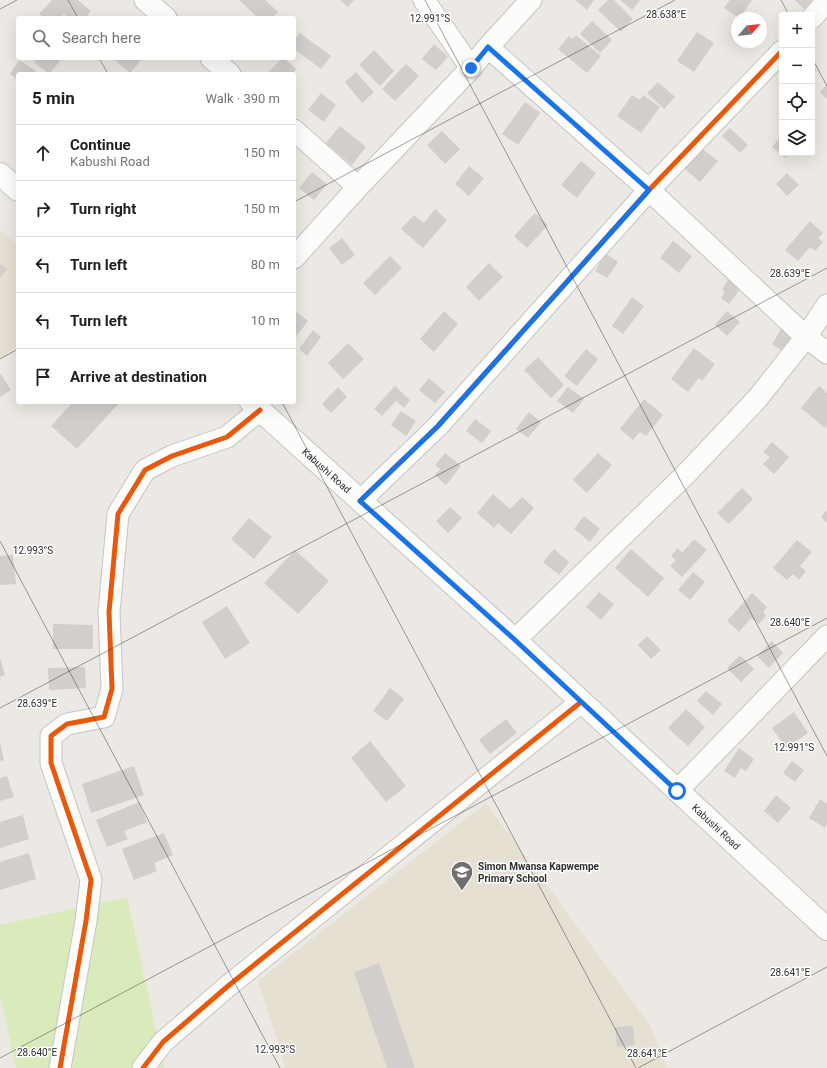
<!DOCTYPE html>
<meta charset="utf-8">
<style>
:root{--surface:#fff;--page:#f2f2f2;--text:#202124;--muted:#757577;--line:#e0e0e0}
body{margin:0;font-family:Roboto,sans-serif;background:var(--page);color:var(--text)}
.controls{position:absolute;right:12px;top:12px;display:grid;overflow:hidden;border-radius:4px;box-shadow:0 4px 16px #0002}
.controls button{width:36px;height:36px;display:grid;place-items:center;padding:0;border:0;border-bottom:1px solid var(--line);background:var(--surface);color:var(--text);font:20px sans-serif}
.compass{position:absolute;left:731px;top:12px;width:36px;height:36px;border-radius:50%;background:var(--surface);box-shadow:0 4px 16px #0002;rotate:62deg}
.stop{position:absolute;width:12px;height:12px;margin:-9px;border:3px solid #1a73e8;border-radius:50%;background:#fff}
.stop.end{background:#1a73e8;border-color:#fff;box-shadow:0 1px 4px #0008}
.list{margin:0;padding:0;list-style:none}
h2{display:flex;justify-content:space-between;align-items:center;height:52px;margin:0;padding:0 16px;font-size:17px}
h2 small{font-size:13px;font-weight:400;color:var(--muted)}
.list li{display:grid;grid-template-columns:26px 1fr auto;gap:12px;align-items:center;box-sizing:border-box;height:56px;padding:0 16px;border-top:1px solid var(--line)}
.list b{display:block;font-size:15px;white-space:nowrap}
.list p{margin:0;font-size:13px;white-space:nowrap;color:var(--muted)}
.list em{font-size:13px;font-style:normal;color:var(--muted)}
.icon{flex:none;width:22px;height:22px;fill:none;stroke:currentColor;stroke-width:2;stroke-linecap:round;stroke-linejoin:round}
.map{position:relative;flex:none;width:827px;height:1068px;overflow:hidden}
.search{position:absolute;background:var(--surface);box-shadow:0 4px 16px #0002;left:16px;top:16px;width:280px;height:44px;display:flex;align-items:center;gap:10px;box-sizing:border-box;padding:0 14px;border-radius:4px;color:var(--muted);font-size:15px}
.panel{position:absolute;background:var(--surface);box-shadow:0 4px 16px #0002;left:16px;top:72px;width:280px;height:332px;border-radius:4px}
.map>svg:first-child{display:block}
</style>
<div class="map">
<svg width="827" height="1068" viewBox="0 0 827 1068">
<rect width="100%" height="100%" fill="#ece8e4"/>
<path fill="#e6e0d3" d="M0 230 18 245V346L0 359Z
M486 803 650 1025 667 1068H286L258 981Z"/>
<path fill="#d9eabb" d="M127 897 164 1068H16L0 995V925Z"/>
<path fill="#d1cecb" d="M52 0H78L91 11 85 18H68L64 14 60 18H44L39 14Z
M239 0H265L278 12 272 18H258Z
M340 0H354L348 7Z
M575 0H594L587 10Z
M608 0H614L633 19 621 32 598 10Z
M620 0H640L632 10Z
M730 0H752L739 18 724 8Z
M795 0H812L804 9Z
M592 21 612 40 600 53 580 34Z
M697 32 714 43 694 72 677 61Z
M300 33 331 56 321 69 294 49V40Z
M576 35 601 56 587 73 558 49 569 36 572 39Z
M434 44 448 57 436 70 422 59Z
M374 50 394 71 380 86 359 65Z
M37 58H57L60 61 49 74 34 62Z
M112 58H138L141 60 130 73Z
M282 58H284L296 69 292 74H267Z
M19 60 36 71 34 74H18V80L10 74Z
M406 64 419 76 395 101 382 89Z
M812 66 817 70 812 75Z
M356 72 374 92 362 103 345 82Z
M658 82 675 97 664 109 647 93Z
M827 84V99L820 92Z
M321 93 336 105 324 122 308 110Z
M632 95 640 100 643 95 660 107 641 133 617 116Z
M525 102 540 113 518 145 502 134Z
M340 126 366 147 352 165 326 143Z
M730 128 748 145 740 153 722 136Z
M442 131 460 149 445 164 427 145Z
M782 135V153H790L785 158 772 147Z
M701 148 718 161 700 182 684 168Z
M581 161 596 173 577 198 561 185Z
M469 166 484 178 469 196 455 184Z
M312 172 327 184 314 200 299 188Z
M787 173 799 185 787 196 776 184Z
M435 209 447 220 423 248 401 229 414 215 424 223Z
M535 213 548 225 527 248 514 236Z
M810 221 823 233 818 238 823 242 815 251 810 247 798 261 785 250Z
M342 238 355 255 342 265 329 248Z
M673 241 692 256 679 273 660 258Z
M606 254 618 262 607 278 595 271Z
M390 256 402 268 375 295 363 283Z
M489 263 503 277 479 301 466 287Z
M0 264 7 269 0 278Z
M729 278 742 287 729 304 721 298 725 292 722 289Z
M632 297 644 306 623 334 612 326Z
M294 310 308 321 294 339Z
M444 311 458 324 434 352 420 339Z
M727 311 740 322 727 336 715 325Z
M783 326 796 335 784 352 772 344Z
M313 330 321 337 307 356 299 349Z
M348 343 364 359 343 379 328 363Z
M694 348 715 364 702 381 699 378 688 392 671 379Z
M586 349 598 359 577 386 564 376Z
M538 357 564 385 551 398 524 370Z
M0 373 11 390 0 397Z
M429 378 445 392 435 403 419 390Z
M395 386 410 400 404 408 396 401 382 416 374 409Z
M819 386 827 393V425L825 428 801 408Z
M338 387 347 397 331 413 322 404Z
M568 387 584 399 573 413 557 401Z
M644 399 663 415 646 436 640 432 633 440 620 429Z
M73 402H120L77 449 51 426Z
M401 411 416 421 406 436 391 425Z
M529 412 541 422 528 438 516 429Z
M475 419 491 431 482 443 466 431Z
M772 442 789 457 774 474 763 464 770 457 763 452Z
M445 453 461 466 446 485 435 475 440 469 435 465Z
M598 453 612 465 587 493 573 480Z
M742 488 753 499 729 524 717 513Z
M493 494 510 509 522 497 534 508 511 534 498 523 494 528 477 513Z
M450 507 462 518 448 533 436 521Z
M827 510V523L821 517Z
M584 516 600 529 590 542 574 529Z
M249 518 272 537 254 559 231 539Z
M694 539 707 550 682 577 670 566 676 560 671 556 678 548 682 553Z
M797 540 812 552 800 566 806 571 799 580 793 574 787 580 773 568Z
M554 549 569 562 559 575 543 562Z
M631 549 664 578 648 597 615 568Z
M295 550 329 581 298 614 264 583Z
M13 555 16 584 0 585V556Z
M693 572 705 582 690 600 678 590Z
M599 592 614 604 601 620 586 607Z
M752 593 767 607 763 612 766 616 759 624 751 618 739 632 727 621Z
M227 606 250 643 225 659 202 622Z
M53 624 93 625V649H53Z
M647 636 661 650 651 659 638 645Z
M772 641 783 653 769 668 757 656Z
M740 655 754 669 741 682 727 668Z
M0 658 5 675 0 677Z
M85 667 86 688 49 690 48 668Z
M390 688 404 699 387 721 373 711Z
M706 691 722 704 713 715 697 701Z
M686 709 705 727 688 746 668 728Z
M794 712 808 733 786 748 772 728Z
M506 719 517 733 490 754 479 740Z
M370 741 406 786 386 802 351 758Z
M0 742 4 760 0 761Z
M739 748 754 759 746 771 741 768 735 778 724 771Z
M792 761 804 770 795 782 783 773Z
M134 766 144 795 91 813 82 784Z
M7 776 14 797 0 801V778Z
M776 795 791 808 778 823 764 811Z
M820 799 827 804V824L825 828 809 818Z
M139 802 147 822 124 831 128 839 107 847 96 820Z
M23 815 29 839 0 848V822Z
M164 833 173 855 154 863 157 871 134 880 122 849Z
M29 853 36 879 0 890V862Z
M379 963 415 1068H387L354 972Z
M633 1026 635 1045 617 1047 615 1027Z"/>
<g fill="none" stroke-linecap="round" stroke-linejoin="round">
<g stroke="#c5c4c5" stroke-width="23">
<path id="minor" d="M145 0 166 18
M424 0 471 68
M812 18 827 1
M488 47 649 190 806 337 827 353
M211 58 230 74
M294 130 358 187
M294 258 358 187 471 68 488 47 531 0
M360 501 438 426 649 190 782 51
M515 640 686 474 757 399 806 337 827 305
M677 791 827 636
M60 1068 86 921 91 880 51 763V736L67 724 104 717 112 689 109 612 118 514 145 470 172 456 227 437 260 410
M143 1068 163 1042 228 986 581 702"/>
</g>
<g stroke="#c5c4c5" stroke-width="24">
<g id="secondary">
<path d="M0 174 18 190"/>
<path id="s1" d="M251 402 515 640 827 929"/>
</g>
</g>
<use href="#minor" stroke="#fcfcfb" stroke-width="21"/>
<use href="#secondary" stroke="#fcfcfb" stroke-width="22"/>
<g stroke="#fff" stroke-width="8">
<path id="cycleway" d="M360 501 438 426 649 190 782 51
M60 1068 86 921 91 880 51 763V736L67 724 104 717 112 689 109 612 118 514 145 470 172 456 227 437 260 410
M143 1068 163 1042 228 986 581 702"/>
</g>
<use href="#cycleway" stroke="#e8590c" stroke-width="5"/>
</g>
<g fill="none" stroke-linecap="round" stroke-linejoin="round">
<path stroke="#1a73e8" stroke-width="5" d="M471 68 488 47 649 190 438 426 360 501 515 640 677 791"/>
</g>
<path fill="none" stroke="#2e2e2e" stroke-width="1" stroke-opacity="0.45" d="M68 0 78 18M425 0 827 756M781 0 789 15M0 9 17 0M99 58 108 74M812 58 827 86M294 202 675 0M0 359 18 349M282 402 636 1068M0 541 280 1068M0 708 827 268M0 1058 827 618M638 1068 827 967"/>
<defs>
<g id="school-pin" transform="scale(1.15)"><path d="M0 17L-7.5 6A9.5 9.5 0 1 1 7.5 6Z" fill="#706f6e" stroke="#fff"/><path d="M0-5L7-2L0 1L-7-2ZM-4 1L0 2.5L4 1V4Q0 6-4 4Z" fill="#fff"/></g>
</defs>
<g fill-rule="evenodd">
<use href="#school-pin" x="462" y="872"/>
</g>
<g text-anchor="middle" stroke-width="3" stroke-linejoin="round" paint-order="stroke">
<g font-size="10" fill="#2e2e2e" stroke="#fff">
<text dy="4" stroke="none"><textPath href="#s1" startOffset="102">Kabushi Road</textPath></text>
<text dy="4" stroke="none"><textPath href="#s1" startOffset="630">Kabushi Road</textPath></text>
</g>
<g font-size="10" font-weight="bold" fill="#2e2e2e" stroke="#fff" text-anchor="start">
<text x="478" y="870">Simon Mwansa Kapwempe<tspan x="478" dy="12">Primary School</tspan></text>
</g>
</g>
<g font-size="10" text-anchor="middle" fill="#2e2e2e" stroke="#fff" stroke-width="3" stroke-linejoin="round" paint-order="stroke">
<text x="666" y="18">28.638°E</text>
<text x="430" y="22">12.991°S</text>
<text x="790" y="277">28.639°E</text>
<text x="33" y="554">12.993°S</text>
<text x="790" y="626">28.640°E</text>
<text x="37" y="707">28.639°E</text>
<text x="794" y="751">12.991°S</text>
<text x="790" y="976">28.641°E</text>
<text x="275" y="1053">12.993°S</text>
<text x="37" y="1056">28.640°E</text>
<text x="647" y="1057">28.641°E</text>
</g>
</svg>
<div class="controls">
<button>+</button>
<button>−</button>
<button><svg class="icon" aria-label="locate" viewBox="0 0 24 24"><circle cx="12" cy="12" r="6"/><path d="M12 2v4M12 18v4M2 12h4M18 12h4"/></svg></button>
<button><svg class="icon" aria-label="layers" viewBox="0 0 24 24"><path d="M12 4l9 5-9 5-9-5zM3 14l9 5 9-5"/></svg></button>
</div>
<svg class="compass" viewBox="-18 -18 36 36"><path d="M0-13l5 13h-10z" fill="#e53935"/><path d="M0 13l5-13h-10z" fill="#757577"/></svg>
<div class="stop" style="left:677px;top:791px"></div>
<div class="stop end" style="left:471px;top:68px"></div>
<div class="search"><svg class="icon" aria-label="search" viewBox="0 0 24 24"><circle cx="10" cy="10" r="6"/><path d="M15 15l6 6"/></svg>Search here</div>
<section class="panel">
<h2>5 min<small>Walk · 390 m</small></h2>
<ul class="list">
<li><svg class="icon" aria-label="ahead" viewBox="0 0 24 24"><path d="M12 20V5M6 11l6-6 6 6"/></svg><div><b>Continue</b><p>Kabushi Road</p></div><em>150 m</em></li>
<li><svg class="icon" aria-label="right" viewBox="0 0 24 24"><path d="M7 20v-9h11M14 6l5 5-5 5"/></svg><div><b>Turn right</b></div><em>150 m</em></li>
<li><svg class="icon" aria-label="left" viewBox="0 0 24 24"><path d="M17 20v-9H6M10 6l-5 5 5 5"/></svg><div><b>Turn left</b></div><em>80 m</em></li>
<li><svg class="icon" aria-label="left" viewBox="0 0 24 24"><path d="M17 20v-9H6M10 6l-5 5 5 5"/></svg><div><b>Turn left</b></div><em>10 m</em></li>
<li><svg class="icon" aria-label="arrive" viewBox="0 0 24 24"><path d="M6 21V4h12l-3 4 3 4H6"/></svg><div><b>Arrive at destination</b></div></li>
</ul>
</section>
</div>
